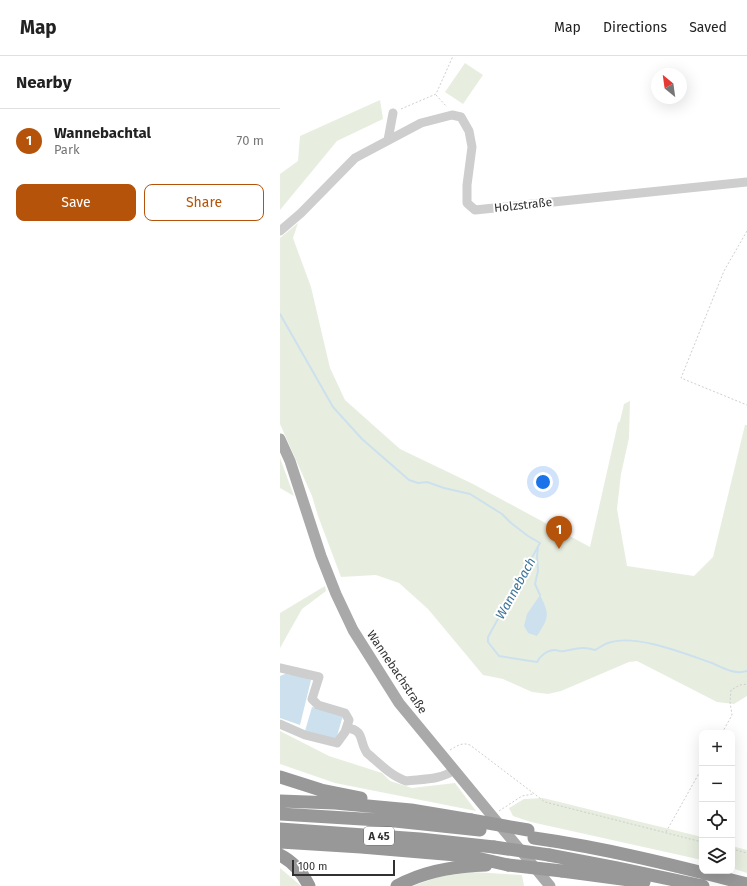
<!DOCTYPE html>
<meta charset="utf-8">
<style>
:root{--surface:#fff;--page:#f6f6f6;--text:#222;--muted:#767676;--line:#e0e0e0;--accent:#b45309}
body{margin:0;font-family:"Fira Sans",sans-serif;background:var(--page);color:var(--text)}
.controls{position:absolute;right:12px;bottom:12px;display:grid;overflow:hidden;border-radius:8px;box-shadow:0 4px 16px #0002}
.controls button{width:36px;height:36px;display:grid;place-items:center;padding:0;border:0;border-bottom:1px solid var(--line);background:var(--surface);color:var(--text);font:20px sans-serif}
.compass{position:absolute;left:371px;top:12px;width:36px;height:36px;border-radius:50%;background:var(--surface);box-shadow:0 4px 16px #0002;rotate:331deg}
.scale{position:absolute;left:12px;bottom:10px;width:103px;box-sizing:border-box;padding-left:4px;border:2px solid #313131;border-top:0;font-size:11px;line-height:14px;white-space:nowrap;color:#313131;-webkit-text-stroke:3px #fff;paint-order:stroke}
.you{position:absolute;left:263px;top:426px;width:14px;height:14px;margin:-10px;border:3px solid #fff;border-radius:50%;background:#1a73e8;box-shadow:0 0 0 6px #1a73e833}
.badge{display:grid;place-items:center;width:26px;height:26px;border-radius:50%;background:var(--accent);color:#fff;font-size:13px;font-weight:700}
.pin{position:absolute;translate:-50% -33px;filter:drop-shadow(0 1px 2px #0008)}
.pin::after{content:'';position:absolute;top:21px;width:14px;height:12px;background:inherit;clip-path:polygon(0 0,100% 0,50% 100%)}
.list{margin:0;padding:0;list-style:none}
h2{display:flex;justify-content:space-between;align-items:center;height:52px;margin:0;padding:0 16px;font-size:17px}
h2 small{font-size:13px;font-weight:400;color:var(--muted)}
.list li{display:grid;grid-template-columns:26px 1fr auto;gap:12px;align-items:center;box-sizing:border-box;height:64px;padding:0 16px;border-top:1px solid var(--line)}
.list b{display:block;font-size:15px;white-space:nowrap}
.list p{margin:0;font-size:13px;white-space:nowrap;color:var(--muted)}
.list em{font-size:13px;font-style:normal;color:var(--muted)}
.actions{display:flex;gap:8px;padding:12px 16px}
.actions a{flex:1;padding:9px 0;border:1px solid var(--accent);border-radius:8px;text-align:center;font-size:14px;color:var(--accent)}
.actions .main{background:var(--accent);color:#fff}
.icon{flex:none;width:22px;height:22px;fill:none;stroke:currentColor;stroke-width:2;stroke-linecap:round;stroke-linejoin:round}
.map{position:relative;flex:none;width:467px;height:830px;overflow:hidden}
header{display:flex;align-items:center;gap:24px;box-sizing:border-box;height:56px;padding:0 20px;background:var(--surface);border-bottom:1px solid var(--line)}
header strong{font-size:19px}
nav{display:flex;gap:22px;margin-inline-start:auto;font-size:14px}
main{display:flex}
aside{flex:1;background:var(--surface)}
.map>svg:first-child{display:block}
</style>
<header>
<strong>Map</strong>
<nav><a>Map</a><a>Directions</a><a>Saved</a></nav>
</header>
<main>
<aside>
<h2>Nearby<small></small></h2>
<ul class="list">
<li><span class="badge">1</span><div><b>Wannebachtal</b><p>Park</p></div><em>70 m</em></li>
</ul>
<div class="actions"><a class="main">Save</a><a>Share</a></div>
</aside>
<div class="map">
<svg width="467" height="830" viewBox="0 0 467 830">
<rect width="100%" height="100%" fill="#fff"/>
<path fill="#e7eee0" d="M185 7 203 19 183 48 165 36Z
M100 44 103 63 57 85 0 154V118L18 105 20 80Z
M18 167 13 182 31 231 50 312 65 344 120 393 193 428 310 491 338 367 340 365 344 348 350 345 349 382 341 418 337 453 347 510 414 520 433 501 465 369H467V640L454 648 437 646 357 605 349 606 281 635 268 638 252 636 223 623 203 619 148 553 119 527 96 519 61 521 38 460 32 440 0 368V182Z
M0 402 14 440 0 432Z
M45 530 46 535 22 553 0 592V557Z
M0 675 49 700 102 717 110 725 132 732 175 727 196 755 55 727 0 708Z
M263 742 422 781V804L251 766 233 760 229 752 244 743Z
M452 790 467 794V817L452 812Z
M0 812 20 829 21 830H0Z
M192 816 242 819 244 830H133L158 821Z"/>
<path fill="#cce0ee" d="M260 539C270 559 269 561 257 580L248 577 244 570 247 558Z
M5 618 22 619 31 624 20 669 0 662V620Z
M32 651 63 659 56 684 25 675Z"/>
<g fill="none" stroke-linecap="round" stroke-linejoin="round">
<path stroke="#cce0ee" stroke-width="2" d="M0 258 53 351 82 383 129 424 138 427 147 426 164 432 190 438 222 458 231 467 248 480 260 487 208 581V586L219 600 257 606C260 600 267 594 275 594 278 594 280 596 284 595 296 593 302 590 315 594 319 592 324 588 328 587 355 577 406 598 432 607 443 612 455 619 467 615
M258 492 257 500 258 515 255 528 260 539"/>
<path stroke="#cecece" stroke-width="1" stroke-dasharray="2 2" stroke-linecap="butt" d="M156 39 167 51
M121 53 156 38 173 0
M467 175 444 215 401 322 467 349
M442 677 452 659 450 646 451 634 460 629 467 628
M170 694C177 690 182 686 190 689L265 746 422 786
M219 755 242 740 253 738
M386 776 422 712
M452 793 467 797"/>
<path stroke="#cecece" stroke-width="9" d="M108 84 113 57
M0 175 21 157 75 102 141 67 172 59 181 61 189 75 192 91 187 129V147L195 154 467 126
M0 612 39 621 32 643 38 649 65 657 69 664 65 676 57 687 25 679 0 668
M67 672C85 674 79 686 87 697 99 707 111 720 126 725 142 723 161 724 174 714"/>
<path stroke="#a9a9a9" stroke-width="11" d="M0 383 10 405 41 500 56 538 73 574 119 647 270 830"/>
<path stroke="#989898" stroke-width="13" d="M0 721 41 734 81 742
M0 745 55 747 131 754 191 764
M0 758 115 765 200 774
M0 773 140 783 214 791
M254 782C326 792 397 810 467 828
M0 786 81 791 188 800 228 809
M0 799C14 806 22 816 29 830
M269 799 337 812 423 830
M282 815 364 826
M117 830C144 815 175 810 206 809"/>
<path stroke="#989898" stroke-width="13" d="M191 764 248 774
M214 791 269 799
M228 809 282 815"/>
</g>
<g text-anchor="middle" stroke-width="4" stroke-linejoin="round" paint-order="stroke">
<rect fill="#fff" stroke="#6f6f6f" stroke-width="1" x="84" y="771" width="30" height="18" rx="3"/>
<g font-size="11" font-weight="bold" fill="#313131">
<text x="99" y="784">A 45</text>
</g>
<g font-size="12" fill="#313131" stroke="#fff">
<text transform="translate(243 149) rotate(-6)" y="4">Holzstraße</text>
<text transform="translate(117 616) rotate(56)" y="4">Wannebachstraße</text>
</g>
<g font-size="13" font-style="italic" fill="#3b7298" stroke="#fff">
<text transform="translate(235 532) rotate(-61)" y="5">Wannebach</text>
</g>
</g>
</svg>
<div class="controls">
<button>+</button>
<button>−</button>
<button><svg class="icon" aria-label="locate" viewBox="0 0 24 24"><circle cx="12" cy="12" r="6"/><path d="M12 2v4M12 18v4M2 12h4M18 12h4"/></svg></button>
<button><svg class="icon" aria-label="layers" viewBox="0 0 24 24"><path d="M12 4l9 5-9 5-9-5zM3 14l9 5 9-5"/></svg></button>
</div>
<svg class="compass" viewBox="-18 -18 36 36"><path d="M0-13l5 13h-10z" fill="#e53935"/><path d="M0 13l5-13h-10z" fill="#767676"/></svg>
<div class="scale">100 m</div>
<div class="you"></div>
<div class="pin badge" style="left:279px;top:493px">1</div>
</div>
</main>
